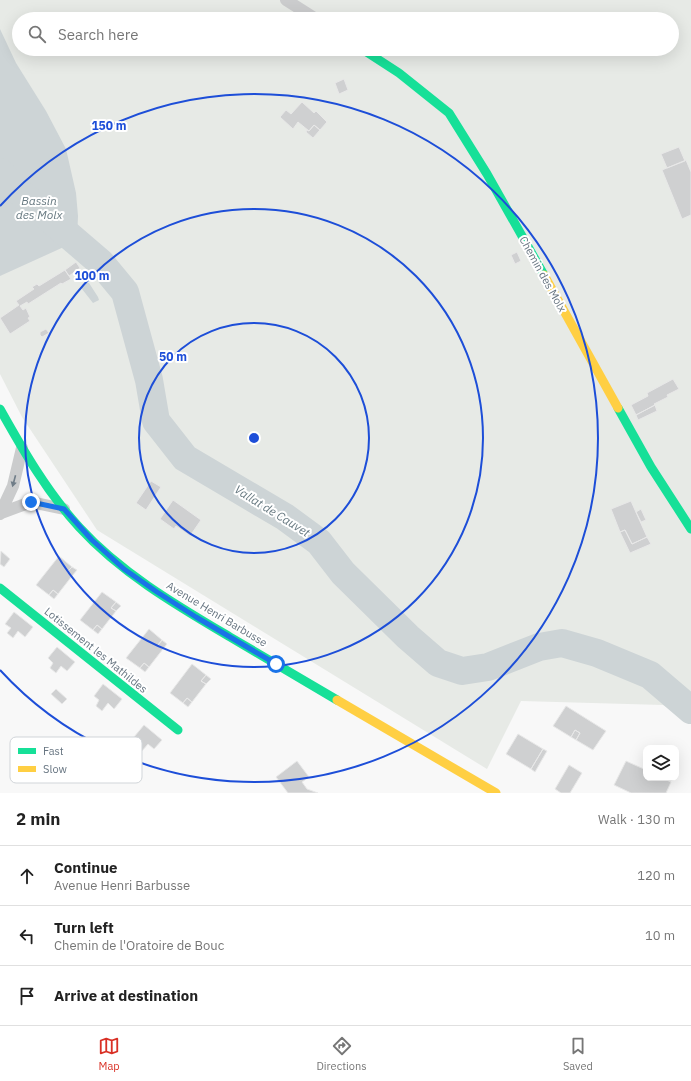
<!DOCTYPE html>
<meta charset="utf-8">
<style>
:root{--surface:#fff;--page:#f6f6f6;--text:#222;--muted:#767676;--line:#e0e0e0;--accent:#d93025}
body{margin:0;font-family:"IBM Plex Sans",sans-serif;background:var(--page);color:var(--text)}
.controls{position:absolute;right:12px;bottom:12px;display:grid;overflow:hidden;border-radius:8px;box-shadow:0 4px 16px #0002}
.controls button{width:36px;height:36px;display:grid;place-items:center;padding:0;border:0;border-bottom:1px solid var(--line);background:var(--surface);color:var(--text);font:20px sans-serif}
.stop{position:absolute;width:12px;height:12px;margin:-9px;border:3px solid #1a73e8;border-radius:50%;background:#fff}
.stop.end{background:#1a73e8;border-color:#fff;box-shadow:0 1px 4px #0008}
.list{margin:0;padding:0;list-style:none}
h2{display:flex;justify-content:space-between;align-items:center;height:52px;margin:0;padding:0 16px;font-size:17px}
h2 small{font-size:13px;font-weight:400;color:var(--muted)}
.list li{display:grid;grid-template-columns:26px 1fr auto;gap:12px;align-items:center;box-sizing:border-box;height:60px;padding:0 16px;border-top:1px solid var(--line)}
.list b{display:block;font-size:15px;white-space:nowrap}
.list p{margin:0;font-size:13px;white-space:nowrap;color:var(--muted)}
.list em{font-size:13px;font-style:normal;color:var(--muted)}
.icon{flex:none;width:22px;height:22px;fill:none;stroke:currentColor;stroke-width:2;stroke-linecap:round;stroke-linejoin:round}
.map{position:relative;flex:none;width:691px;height:793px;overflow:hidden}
.search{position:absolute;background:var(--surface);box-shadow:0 4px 16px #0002;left:12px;right:12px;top:12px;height:44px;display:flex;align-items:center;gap:10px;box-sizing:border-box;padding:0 14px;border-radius:22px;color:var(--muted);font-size:15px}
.sheet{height:232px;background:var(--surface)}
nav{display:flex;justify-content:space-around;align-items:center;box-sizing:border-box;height:56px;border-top:1px solid var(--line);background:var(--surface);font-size:11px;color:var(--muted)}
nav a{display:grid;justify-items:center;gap:2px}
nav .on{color:var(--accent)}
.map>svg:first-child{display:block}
</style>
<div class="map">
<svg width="691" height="793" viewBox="0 0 691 793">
<rect width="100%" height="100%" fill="#f8f8f8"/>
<path fill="#e7eae6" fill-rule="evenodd" d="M0 0H691V720L663 705 521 701 487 769 97 530 22 417 0 374ZM19 19H672V49H19Z"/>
<path fill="#cdd4d6" d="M0 29 16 63 46 111 66 149 76 193 78 216 77 241 0 276Z
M86 283H89L98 297 99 300 93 303 82 289V285Z"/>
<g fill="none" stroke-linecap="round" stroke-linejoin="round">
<path stroke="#cdd4d6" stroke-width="28" d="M0 172 6 179 38 209 101 263 125 292 149 380 156 421 185 458 285 517 319 542 343 573 408 637 438 663 462 671 488 667 539 647 562 643 597 653 650 675 691 710"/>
</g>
<path fill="#cfd0d1" stroke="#e8e8e8" d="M29 49H39V50L38 53 34 54 30 53Z
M344 79 348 90 339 94 335 83Z
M302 102 314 113 316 111 327 122 320 130 314 125 309 131 298 122 293 129 280 117 286 110 291 114Z
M314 125 320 130 313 138 306 132 307 130 309 131Z
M679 147 685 161 667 168 661 154Z
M686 160 691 172V215L682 219 662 170Z
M517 252 521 261 515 264 511 255Z
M76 262 80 268 69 276 65 270Z
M65 270 71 279 62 284 61 283 28 304 27 302 20 306 23 310 26 308 30 317 28 318 30 321 10 334 0 318 19 305 16 301 34 289 32 287 37 284 39 286Z
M46 329 49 333 42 337 40 335V332Z
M673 379 679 389 667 395 668 397 654 404 655 405 636 415 631 405 648 396 647 393Z
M655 405 657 411 638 420 636 415Z
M151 481 161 487 146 510 136 503Z
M173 500 201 520 190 536 176 526 174 529 160 519Z
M631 501 647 537 632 544 625 530 620 532 611 509Z
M641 509 646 520 641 522 636 512Z
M625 530 632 544 647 537 651 544 630 553 620 532Z
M1 551 10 559 4 567 0 564Z
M59 556 72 567 67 572 72 576 58 594 53 590 49 595 36 585Z
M72 567 77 570 72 576 67 572Z
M53 590 58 594 54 599 49 595Z
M102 592 116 602 111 608 116 611 102 629 97 625 93 630 80 620Z
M116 602 121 606 116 611 111 608Z
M14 612 33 627 25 637 18 631 13 638 7 633 11 628 5 624Z
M97 625 102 629 98 634 93 630Z
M149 629 162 640 158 645 163 649 149 667 144 663 140 668 126 658Z
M162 640 167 644 163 649 158 645Z
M57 647 75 662 67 671 61 666 56 673 50 668 53 663 48 658Z
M144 663 149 667 145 672 140 668Z
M192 664 206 675 201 681 206 684 192 702 187 698 183 703 170 693Z
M206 675 211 679 206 684 201 681Z
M103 684 122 699 114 709 108 703 102 711 96 706 99 700 94 696Z
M56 689 67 699 62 704 51 694Z
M187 698 192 702 188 707 183 703Z
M566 706 606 731 593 750 576 740 580 733 575 730 571 737 553 726Z
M144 725 162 740 154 749 148 744 142 751 135 746 139 741 134 737Z
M575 730 580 733 576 740 571 737Z
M518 734 543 749 531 769 506 754Z
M543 749 547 751 535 772 531 769Z
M297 761 309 777 302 782 307 789 318 793H288L276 777Z
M626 761 646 770V778H662L671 782 666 793H631L614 785Z
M569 765 582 773 570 793H561L555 789Z"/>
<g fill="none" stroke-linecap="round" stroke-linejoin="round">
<path stroke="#cbcccd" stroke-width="12" d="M286 0 316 19
M1 513 31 502 64 509
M0 514 13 486 22 448"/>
<path stroke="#16e098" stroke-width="9" d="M362 49 399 73 449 113 487 174 544 275
M618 408 651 467 691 529
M0 409C23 450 47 492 79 527 121 573 176 605 230 637 265 658 301 679 337 700
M0 588 178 730"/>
<path stroke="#ffcf43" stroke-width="9" d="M544 275 618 408
M337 700 496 793"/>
</g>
<defs><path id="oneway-solid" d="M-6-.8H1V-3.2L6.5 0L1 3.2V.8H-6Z"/></defs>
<use fill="#707d88" href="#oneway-solid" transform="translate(14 481) rotate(105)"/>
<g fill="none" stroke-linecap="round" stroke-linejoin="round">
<path stroke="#1a73e8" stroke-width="5" d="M31 502 64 509 92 540 124 569 157 592 196 617 276 664"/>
</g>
<g fill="none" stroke="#1d4ed8" stroke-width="2">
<circle cx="254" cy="438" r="115"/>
<circle cx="254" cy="438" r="229"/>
<path d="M0 206A344 344 0 1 1 0 670"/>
</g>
<g text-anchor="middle" stroke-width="4" stroke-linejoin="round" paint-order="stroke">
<g font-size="11" fill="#667480" stroke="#fff">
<text transform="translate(543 274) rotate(61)" y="4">Chemin des Molx</text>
<text transform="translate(217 614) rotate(31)" y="4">Avenue Henri Barbusse</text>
<text transform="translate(96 650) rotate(39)" y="4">Lotissement les Mathildes</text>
</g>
<g font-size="12" font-style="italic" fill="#677981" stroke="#fff">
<text x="39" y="205">Bassin<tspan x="39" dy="14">des Molx</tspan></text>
<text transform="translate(272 511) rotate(32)" y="4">Vallat de Cauvet</text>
</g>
</g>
<rect x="10" y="737" width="132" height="46" rx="6" fill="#fff" stroke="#d1d5d9" stroke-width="1"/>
<rect x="18" y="748" width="18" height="6" fill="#16e098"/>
<rect x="18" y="766" width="18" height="6" fill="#ffcf43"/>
<g font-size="11" fill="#667480">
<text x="43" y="755">Fast</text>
<text x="43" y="773">Slow</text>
</g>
<circle cx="254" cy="438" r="6" fill="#1d4ed8" stroke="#fff" stroke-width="2"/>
<g font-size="12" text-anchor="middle" font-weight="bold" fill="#1d4ed8" stroke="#fff" stroke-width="4" stroke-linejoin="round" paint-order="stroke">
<text x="109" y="130">150 m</text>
<text x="92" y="280">100 m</text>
<text x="173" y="361">50 m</text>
</g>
</svg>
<div class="controls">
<button><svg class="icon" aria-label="layers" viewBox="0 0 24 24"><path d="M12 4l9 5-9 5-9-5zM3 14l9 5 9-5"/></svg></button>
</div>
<div class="stop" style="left:276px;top:664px"></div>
<div class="stop end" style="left:31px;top:502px"></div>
<div class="search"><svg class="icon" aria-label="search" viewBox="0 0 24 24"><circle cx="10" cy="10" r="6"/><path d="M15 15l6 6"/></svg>Search here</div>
</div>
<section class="sheet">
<h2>2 min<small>Walk · 130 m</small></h2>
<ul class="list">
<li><svg class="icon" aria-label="ahead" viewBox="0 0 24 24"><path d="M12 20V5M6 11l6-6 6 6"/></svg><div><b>Continue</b><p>Avenue Henri Barbusse</p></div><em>120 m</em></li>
<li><svg class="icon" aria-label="left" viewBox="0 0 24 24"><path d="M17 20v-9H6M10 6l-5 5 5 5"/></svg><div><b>Turn left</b><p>Chemin de l'Oratoire de Bouc</p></div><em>10 m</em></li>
<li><svg class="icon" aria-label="arrive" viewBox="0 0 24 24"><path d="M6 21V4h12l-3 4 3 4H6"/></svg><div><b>Arrive at destination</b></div></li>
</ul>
</section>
<nav>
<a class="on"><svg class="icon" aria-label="map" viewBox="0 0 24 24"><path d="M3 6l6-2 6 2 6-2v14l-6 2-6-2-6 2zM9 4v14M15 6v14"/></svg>Map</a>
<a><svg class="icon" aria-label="directions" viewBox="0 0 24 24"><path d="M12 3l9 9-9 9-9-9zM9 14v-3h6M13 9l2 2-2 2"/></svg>Directions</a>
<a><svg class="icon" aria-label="saved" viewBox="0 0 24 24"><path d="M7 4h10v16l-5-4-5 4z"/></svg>Saved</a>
</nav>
